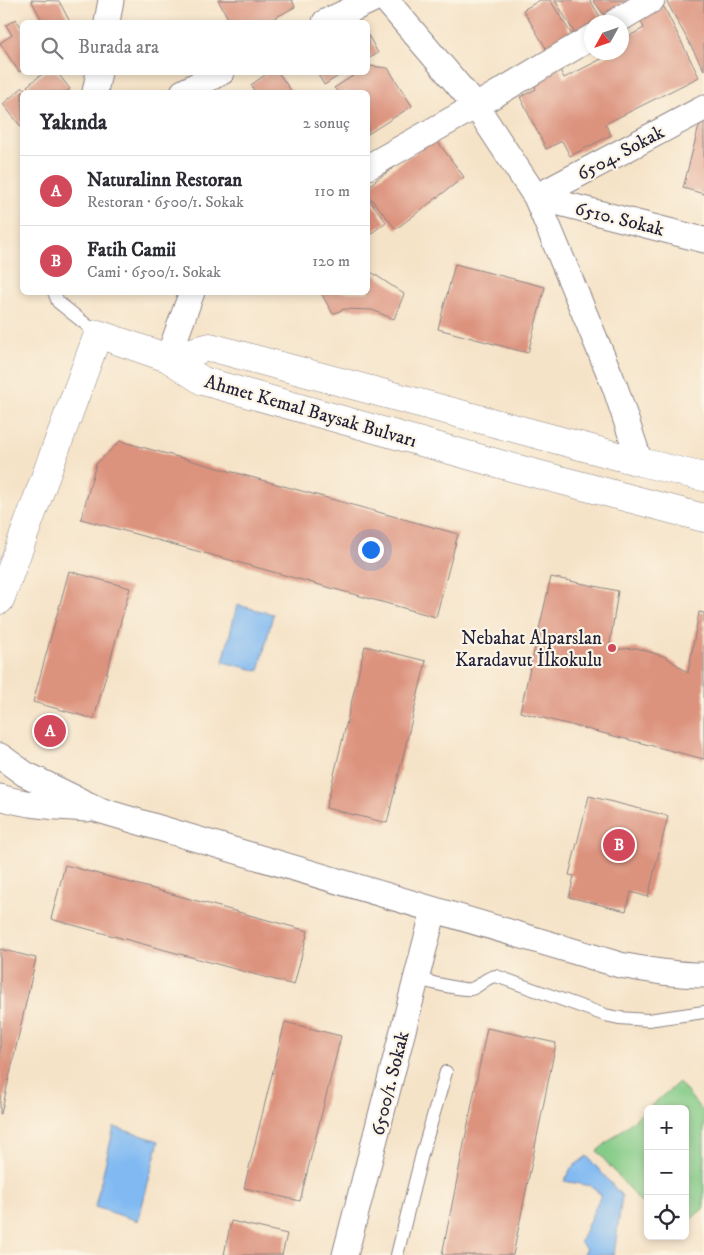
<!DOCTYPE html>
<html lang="tr">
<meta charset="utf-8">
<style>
:root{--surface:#fff;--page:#f7f7f7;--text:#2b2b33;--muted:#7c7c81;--line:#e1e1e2;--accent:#d1495b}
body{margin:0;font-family:"IM FELL DW Pica",serif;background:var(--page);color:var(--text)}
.controls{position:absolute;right:15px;bottom:15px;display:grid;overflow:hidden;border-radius:8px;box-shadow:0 2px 8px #0003}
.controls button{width:45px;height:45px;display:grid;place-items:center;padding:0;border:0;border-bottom:1px solid var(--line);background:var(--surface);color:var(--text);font:25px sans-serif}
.compass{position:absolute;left:584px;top:15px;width:45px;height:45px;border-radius:50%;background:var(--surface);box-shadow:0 2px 8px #0003;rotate:230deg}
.you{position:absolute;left:370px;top:549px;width:18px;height:18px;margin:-12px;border:4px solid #fff;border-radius:50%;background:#1a73e8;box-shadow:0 0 0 8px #1a73e833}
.badge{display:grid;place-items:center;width:32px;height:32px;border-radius:50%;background:var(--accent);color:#fff;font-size:16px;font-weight:700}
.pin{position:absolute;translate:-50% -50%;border:2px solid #fff;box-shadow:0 1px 5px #0006}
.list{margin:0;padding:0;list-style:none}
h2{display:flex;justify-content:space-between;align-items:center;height:65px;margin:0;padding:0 20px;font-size:21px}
h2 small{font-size:16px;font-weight:400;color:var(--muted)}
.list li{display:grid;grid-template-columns:32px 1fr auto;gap:15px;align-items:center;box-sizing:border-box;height:70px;padding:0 20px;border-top:1px solid var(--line)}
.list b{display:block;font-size:19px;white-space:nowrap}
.list p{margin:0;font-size:16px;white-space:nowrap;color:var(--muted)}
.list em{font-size:16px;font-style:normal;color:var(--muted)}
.icon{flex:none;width:28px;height:28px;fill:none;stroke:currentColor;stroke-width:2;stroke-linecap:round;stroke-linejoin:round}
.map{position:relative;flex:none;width:704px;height:1255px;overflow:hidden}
.search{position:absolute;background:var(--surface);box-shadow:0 2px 8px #0003;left:20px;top:20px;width:350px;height:55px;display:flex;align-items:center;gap:12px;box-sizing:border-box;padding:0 18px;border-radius:8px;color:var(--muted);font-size:19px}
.panel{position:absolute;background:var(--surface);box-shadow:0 2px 8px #0003;left:20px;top:90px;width:350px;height:205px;border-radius:8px}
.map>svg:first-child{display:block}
</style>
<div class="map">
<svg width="704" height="1255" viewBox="0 0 704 1255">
<rect width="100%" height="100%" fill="#fcf5e5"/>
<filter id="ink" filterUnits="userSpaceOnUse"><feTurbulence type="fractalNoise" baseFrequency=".02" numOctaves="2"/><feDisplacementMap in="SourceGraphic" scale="10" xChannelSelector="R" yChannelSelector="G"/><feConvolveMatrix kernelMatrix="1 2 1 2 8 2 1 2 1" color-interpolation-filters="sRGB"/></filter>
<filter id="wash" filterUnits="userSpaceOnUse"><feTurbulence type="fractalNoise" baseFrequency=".0096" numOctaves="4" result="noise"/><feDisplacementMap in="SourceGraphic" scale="20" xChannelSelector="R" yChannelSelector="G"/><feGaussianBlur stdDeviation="1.12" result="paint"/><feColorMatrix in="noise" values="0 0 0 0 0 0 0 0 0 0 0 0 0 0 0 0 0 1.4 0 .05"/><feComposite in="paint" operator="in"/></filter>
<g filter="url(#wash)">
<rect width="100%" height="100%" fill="#f5e3c8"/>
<path fill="#84cb87" stroke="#537661" d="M679 1082 704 1113V1208L685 1224V1109H648V1211L597 1151Z"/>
<path fill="#81baf2" stroke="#526e96" d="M237 605 273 614 259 671 223 662Z
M114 1127 159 1141 138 1221 95 1207Z
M587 1156 622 1196 614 1255H582L586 1249 580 1242 601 1195 591 1186 564 1181 571 1168Z"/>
<g id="blocks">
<path fill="#dc937e" d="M31 0 59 1 70 22H43Z
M218 0H292L295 7 267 22H230Z
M540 0H550L572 35 547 50 523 10Z
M555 0H590L603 22H592V29L577 37Z
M593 0H627L605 16Z
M671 0H704V70L667 2Z
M664 7 699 77 605 124 611 135 570 156 562 141 546 149 520 97 536 89 533 82 559 68 564 78 615 52H622V40L644 28 640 19Z
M16 19 22 29V70L19 72 0 43 12 35 6 25Z
M368 35 378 53 368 59Z
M369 66 388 68 412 106 368 134V92H338L334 88 359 72H368V67Z
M45 72H57L70 89 66 92H32L27 86Z
M269 72H278L292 92H255L251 85Z
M317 72H345L324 85Z
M23 87 28 92H22V128L3 104Z
M700 122 704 123V194L683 188Z
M435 138 464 177 396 229 368 195V186Z
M368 198 386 222 368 236Z
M455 264 545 287 528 353 438 329Z
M368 270 404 294 394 319 372 310 344 309 333 314 322 295 325 292H368Z
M120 441 458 534 436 617 81 519 96 464Z
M69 571 130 588 94 719 33 702Z
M551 577 618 591 609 650 637 648 666 657 688 673 699 612 704 613V759L520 712Z
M365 646 426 661 387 823 326 808Z
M589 796 668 816 648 897 631 892 626 911 569 897 574 876 569 875Z
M65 865 308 931 294 985 51 919Z
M0 949 36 958 1 1114H0Z
M285 1022 341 1036 300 1201 244 1188Z
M487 1028 556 1043 513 1255H442Z
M231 1221 287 1234 282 1255H224Z"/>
</g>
</g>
<g filter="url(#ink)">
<use href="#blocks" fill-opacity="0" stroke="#8c8282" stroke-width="1"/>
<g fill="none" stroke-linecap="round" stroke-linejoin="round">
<g stroke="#8c8282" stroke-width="14">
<path id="service" d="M54 292 58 302 98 334
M416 979C427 981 462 991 471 989 481 986 485 977 496 976L605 1015 619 1018 648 1020 704 1012
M397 1255 422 1154 446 1072"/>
</g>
<g stroke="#8c8282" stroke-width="27">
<path id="minor" d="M386 0 476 106 536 197 615 387 640 462
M107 22 111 0
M325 22 372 0
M615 22 652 0
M95 92 99 72
M183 92 222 72
M368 167 476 106 592 37
M536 197 704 108
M536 197 704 240
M168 358 192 292
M0 756 25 774 99 810 620 965C648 970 675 975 704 975
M0 797C28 806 58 807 87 809
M345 1255 434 910"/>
</g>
<g stroke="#8c8282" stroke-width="29">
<path id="tertiary" d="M168 358 210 347 640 462 704 477
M0 600 98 334 168 358 203 381 507 466 704 518"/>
</g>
<use href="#service" stroke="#fff" stroke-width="12"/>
<use href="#minor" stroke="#fff" stroke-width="25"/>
<use href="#tertiary" stroke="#fff" stroke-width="28"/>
</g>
</g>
<circle fill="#d1495b" stroke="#fcf5e5" stroke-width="2" cx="612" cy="648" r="5"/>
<g text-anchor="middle" stroke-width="4.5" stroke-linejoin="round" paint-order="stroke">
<g font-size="19" fill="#22223b" stroke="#fcf5e5">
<text transform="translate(620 152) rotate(-28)" y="7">6504. Sokak</text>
<text transform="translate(620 218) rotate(14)" y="7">6510. Sokak</text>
<text transform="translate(311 410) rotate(16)" y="7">Ahmet Kemal Baysak Bulvarı</text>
<text transform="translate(389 1083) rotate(-76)" y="7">6500/1. Sokak</text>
</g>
<g font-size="19" fill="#22223b" stroke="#fcf5e5" text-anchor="end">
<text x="602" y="644">Nebahat Alparslan<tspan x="602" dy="22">Karadavut İlkokulu</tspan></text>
</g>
</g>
</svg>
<div class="controls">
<button>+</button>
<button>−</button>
<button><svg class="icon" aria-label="locate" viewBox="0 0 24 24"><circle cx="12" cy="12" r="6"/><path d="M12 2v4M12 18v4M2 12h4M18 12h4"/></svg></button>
</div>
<svg class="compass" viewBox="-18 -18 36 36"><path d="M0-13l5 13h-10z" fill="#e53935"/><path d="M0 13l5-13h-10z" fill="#7c7c81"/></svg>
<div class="you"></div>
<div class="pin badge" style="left:50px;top:731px">A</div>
<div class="pin badge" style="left:619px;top:845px">B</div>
<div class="search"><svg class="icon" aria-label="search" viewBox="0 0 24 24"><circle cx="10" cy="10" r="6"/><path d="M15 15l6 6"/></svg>Burada ara</div>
<section class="panel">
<h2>Yakında<small>2 sonuç</small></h2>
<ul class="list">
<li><span class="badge">A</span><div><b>Naturalinn Restoran</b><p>Restoran · 6500/1. Sokak</p></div><em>110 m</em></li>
<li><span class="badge">B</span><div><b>Fatih Camii</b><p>Cami · 6500/1. Sokak</p></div><em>120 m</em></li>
</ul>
</section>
</div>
